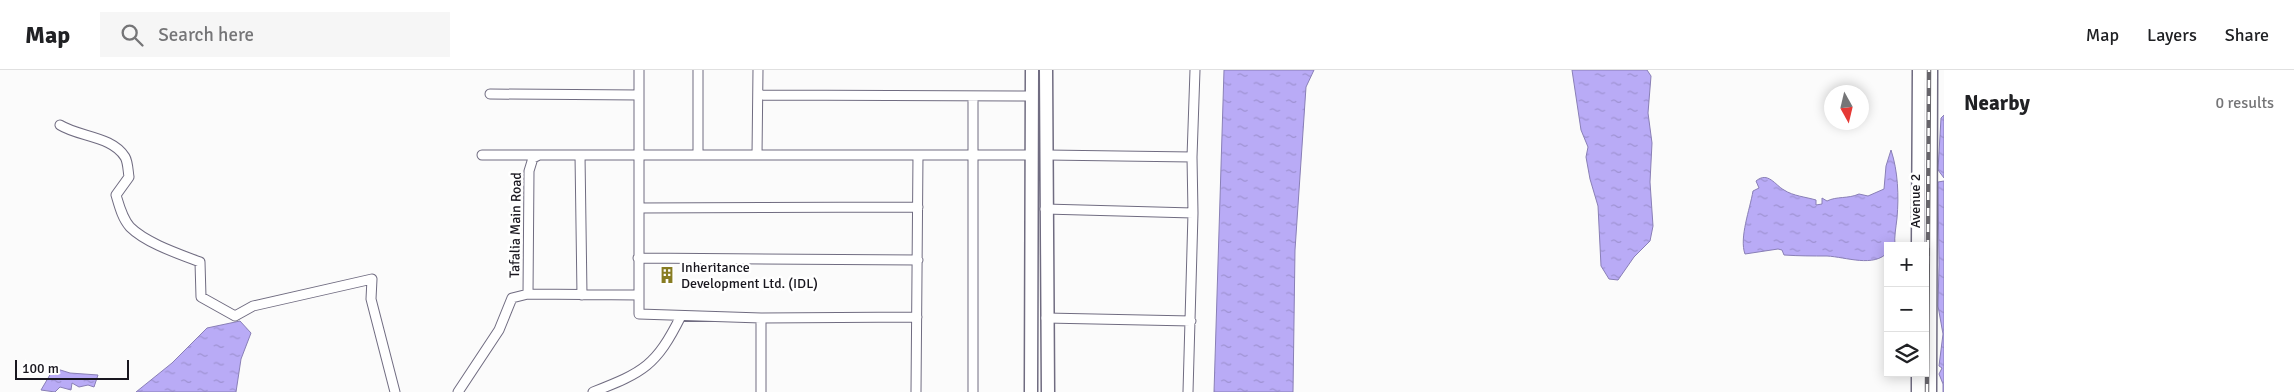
<!DOCTYPE html>
<meta charset="utf-8">
<style>
:root{--surface:#fff;--page:#f6f6f6;--text:#202124;--muted:#757577;--line:#e0e0e0}
body{margin:0;font-family:Signika,sans-serif;background:var(--page);color:var(--text)}
.controls{position:absolute;right:15px;bottom:15px;display:grid;overflow:hidden;border-radius:0px;box-shadow:0 2px 12px #0003}
.controls button{width:45px;height:45px;display:grid;place-items:center;padding:0;border:0;border-bottom:1px solid var(--line);background:var(--surface);color:var(--text);font:25px sans-serif}
.compass{position:absolute;left:1824px;top:15px;width:45px;height:45px;border-radius:50%;background:var(--surface);box-shadow:0 2px 12px #0003;rotate:172deg}
.scale{position:absolute;left:15px;bottom:12px;width:114px;box-sizing:border-box;padding-left:5px;border:2px solid #19171f;border-top:0;font-size:14px;line-height:18px;white-space:nowrap;color:#19171f;-webkit-text-stroke:4px #fff;paint-order:stroke}
.list{margin:0;padding:0;list-style:none}
h2{display:flex;justify-content:space-between;align-items:center;height:65px;margin:0;padding:0 20px;font-size:21px}
h2 small{font-size:16px;font-weight:400;color:var(--muted)}
.icon{flex:none;width:28px;height:28px;fill:none;stroke:currentColor;stroke-width:2;stroke-linecap:round;stroke-linejoin:round}
.map{position:relative;flex:none;width:1944px;height:322px;overflow:hidden}
header{display:flex;align-items:center;gap:30px;box-sizing:border-box;height:70px;padding:0 25px;background:var(--surface);border-bottom:1px solid var(--line)}
header strong{font-size:24px}
nav{display:flex;gap:28px;margin-inline-start:auto;font-size:18px}
.search{width:350px;height:45px;background:var(--page);display:flex;align-items:center;gap:12px;box-sizing:border-box;padding:0 18px;border-radius:0px;color:var(--muted);font-size:19px}
main{display:flex}
aside{flex:1;background:var(--surface)}
.map>svg:first-child{display:block}
</style>
<header>
<strong>Map</strong>
<div class="search"><svg class="icon" aria-label="search" viewBox="0 0 24 24"><circle cx="10" cy="10" r="6"/><path d="M15 15l6 6"/></svg>Search here</div>
<nav><a>Map</a><a>Layers</a><a>Share</a></nav>
</header>
<main>
<div class="map">
<svg width="1944" height="322" viewBox="0 0 1944 322">
<defs>
<pattern id="water-ripples" width="26" height="14" patternUnits="userSpaceOnUse" patternTransform="scale(1.25)"><rect width="26" height="14" fill="#b9abf6"/><path d="M2 4q2-2 4 0t4 0M15 11q2-2 4 0t4 0" fill="none" stroke="#9e92d2"/></pattern>
</defs>
<rect width="100%" height="100%" fill="#fbfbfb"/>
<path fill="url(#water-ripples)" stroke="#897fb6" d="M1224 0H1314L1306 17 1295 180 1293 322H1214Z
M1572 0H1647L1651 6 1648 43 1652 73 1650 112 1653 156 1650 171 1634 187 1618 210 1609 209 1601 196 1598 136 1590 109 1586 87 1588 77 1581 60Z
M1944 45V108L1938 100 1941 48Z
M1891 80C1898 101 1899 126 1897 148 1896 158 1894 166 1895 176H1888V182C1874 198 1846 187 1827 186 1813 186 1799 186 1784 185L1782 180 1778 179 1745 184C1739 168 1750 139 1753 121L1759 118 1756 111C1768 101 1775 115 1784 120 1793 126 1806 127 1816 130V135L1822 134V128L1827 131C1837 126 1848 129 1859 124L1868 126 1884 119 1886 96Z
M1944 111V322H1943V314L1939 304 1942 298 1939 296 1943 264 1938 236 1939 195 1938 112Z
M240 251 251 263 241 289 236 322H136L172 293 207 258Z
M54 298 70 303 98 305 94 317 88 315 79 317 72 313 71 320 60 317 55 322 41 320Z"/>
<g fill="none" stroke-linecap="round" stroke-linejoin="round">
<g stroke="#706c81" stroke-width="11">
<path id="street" d="M639 0V244L761 248 917 247
M698 0V85
M490 24 639 25
M758 25 1032 26
M60 55C79 67 112 66 125 87 128 92 128 101 129 107L116 125C119 135 122 148 130 157 146 173 179 184 200 192L201 227 235 246 253 236 372 209 371 229 395 322
M482 85H1032
M580 85 582 225
M757 85 758 0
M1047 85 1192 87
M639 138 918 137
M1045 139 1193 143
M638 188 918 190
M528 224 639 225
M1046 248 1191 251
M458 322 499 260 512 228 528 224 529 101 533 88 539 85
M593 322C644 302 656 296 681 246
M761 322V248
M916 322 918 85
M973 322V27
M1188 322 1193 143 1192 87 1195 0"/>
</g>
<g stroke="#706c81" stroke-width="15">
<path id="secondary" d="M1046 0 1048 322
M1918 176 1919 0
M1031 322 1032 0
M1918 322V303
M1930 322 1931 0"/>
</g>
<use href="#street" stroke="#fff" stroke-width="9"/>
<use href="#secondary" stroke="#fff" stroke-width="12"/>
<g stroke="#67656b" stroke-width="4.5">
<path id="rail" d="M1927 322 1929 0"/>
</g>
<use href="#rail" stroke="#fff" stroke-width="2.5" stroke-dasharray="8" stroke-linecap="butt"/>
</g>
<defs>
<g id="building-bare" transform="scale(1.35)"><path d="M-4-6H4V6H1V3H-1V6H-4ZM-2.5-4.3h1.7v1.8h-1.7ZM.8-4.3h1.7v1.8H.8ZM-2.5-1h1.7V.8h-1.7ZM.8-1h1.7V.8H.8Z" fill="#877c22" stroke="#fff" stroke-width="2.5" paint-order="stroke"/></g>
</defs>
<g fill-rule="evenodd">
<use href="#building-bare" x="667" y="205"/>
</g>
<g text-anchor="middle" stroke-width="5" stroke-linejoin="round" paint-order="stroke">
<g font-size="14" fill="#19171f" stroke="#fff">
<text transform="translate(1915 131) rotate(-90)" y="5">Avenue 2</text>
<text transform="translate(515 155) rotate(-89)" y="5">Tafalia Main Road</text>
</g>
<g font-size="14" fill="#19171f" stroke="#fff" text-anchor="start">
<text x="681" y="202">Inheritance<tspan x="681" dy="16">Development Ltd. (IDL)</tspan></text>
</g>
</g>
</svg>
<div class="controls">
<button>+</button>
<button>−</button>
<button><svg class="icon" aria-label="layers" viewBox="0 0 24 24"><path d="M12 4l9 5-9 5-9-5zM3 14l9 5 9-5"/></svg></button>
</div>
<svg class="compass" viewBox="-18 -18 36 36"><path d="M0-13l5 13h-10z" fill="#e53935"/><path d="M0 13l5-13h-10z" fill="#757577"/></svg>
<div class="scale">100 m</div>
</div>
<aside>
<h2>Nearby<small>0 results</small></h2>
<ul class="list">
</ul>
</aside>
</main>
